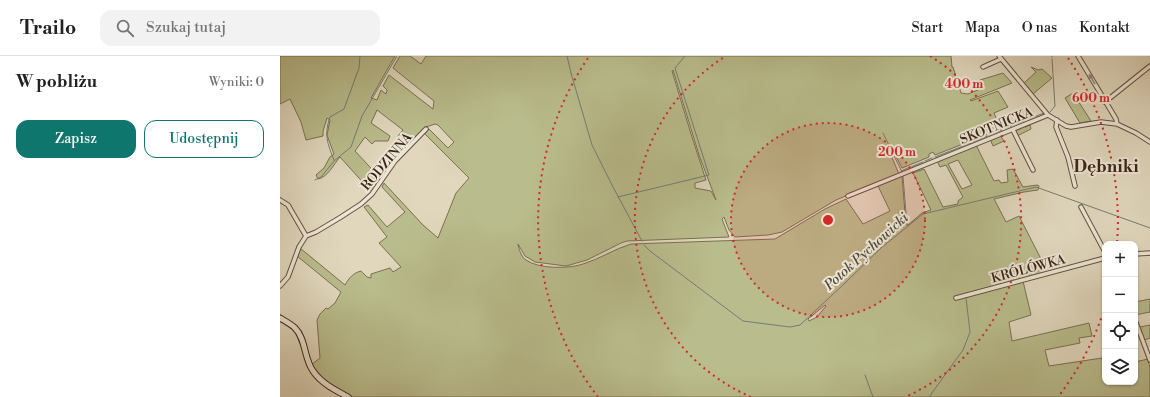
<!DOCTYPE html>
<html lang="pl">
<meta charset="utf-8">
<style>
:root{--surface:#fff;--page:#f2f2f2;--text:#222;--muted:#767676;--line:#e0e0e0;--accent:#0f766e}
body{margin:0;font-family:"Libre Bodoni",serif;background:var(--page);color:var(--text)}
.controls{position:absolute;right:12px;bottom:12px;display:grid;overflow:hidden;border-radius:8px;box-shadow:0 1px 3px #0004}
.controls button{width:36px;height:36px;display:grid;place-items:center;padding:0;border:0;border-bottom:1px solid var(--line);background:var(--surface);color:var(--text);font:20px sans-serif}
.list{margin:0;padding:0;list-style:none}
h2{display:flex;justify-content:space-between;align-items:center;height:52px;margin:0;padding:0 16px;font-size:17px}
h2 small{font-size:13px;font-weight:400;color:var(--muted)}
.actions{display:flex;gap:8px;padding:12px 16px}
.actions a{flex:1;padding:9px 0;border:1px solid var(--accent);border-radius:12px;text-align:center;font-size:14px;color:var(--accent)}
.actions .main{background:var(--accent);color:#fff}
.icon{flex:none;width:22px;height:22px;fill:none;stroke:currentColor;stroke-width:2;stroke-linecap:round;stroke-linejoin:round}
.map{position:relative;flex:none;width:870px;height:341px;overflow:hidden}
header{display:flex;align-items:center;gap:24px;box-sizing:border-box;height:56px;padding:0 20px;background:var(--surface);border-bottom:1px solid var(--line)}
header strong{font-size:19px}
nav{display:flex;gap:22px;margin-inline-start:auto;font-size:14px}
.search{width:280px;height:36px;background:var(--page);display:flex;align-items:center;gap:10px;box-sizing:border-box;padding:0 14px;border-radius:12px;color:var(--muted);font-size:15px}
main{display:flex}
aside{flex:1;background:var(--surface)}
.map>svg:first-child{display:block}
</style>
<header>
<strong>Trailo</strong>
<div class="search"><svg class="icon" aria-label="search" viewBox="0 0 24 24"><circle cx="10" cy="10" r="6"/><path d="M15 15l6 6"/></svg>Szukaj tutaj</div>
<nav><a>Start</a><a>Mapa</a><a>O nas</a><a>Kontakt</a></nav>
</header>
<main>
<aside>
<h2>W pobliżu<small>Wyniki: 0</small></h2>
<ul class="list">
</ul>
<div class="actions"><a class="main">Zapisz</a><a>Udostępnij</a></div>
</aside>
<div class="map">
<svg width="870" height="341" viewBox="0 0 870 341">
<rect width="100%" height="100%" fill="#e0d7bd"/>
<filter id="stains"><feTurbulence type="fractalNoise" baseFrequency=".005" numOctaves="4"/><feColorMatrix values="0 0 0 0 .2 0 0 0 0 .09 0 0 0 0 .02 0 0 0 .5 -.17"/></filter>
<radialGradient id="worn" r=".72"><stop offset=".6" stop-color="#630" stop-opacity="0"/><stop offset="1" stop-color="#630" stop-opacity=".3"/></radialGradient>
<path fill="#b9bc8c" stroke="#7a7052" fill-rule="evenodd" d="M0 0H115L91 42 97 44 101 34 106 38 107 34 103 30 109 19 153 53 154 45 113 12 120 0H130L141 8 146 0H671L672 11H673L681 37 688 38 700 33V24L723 17 732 27 690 44 691 45 718 35 728 51 714 57 721 73 655 99 653 96 649 98V101L622 112 613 95 610 97 619 118 556 144 502 176 488 179 455 181 449 174 444 161 442 163 449 181 347 185 341 187 307 204 286 210 255 206 245 200 238 188C239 193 241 201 246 204 258 213 289 213 303 208 320 203 334 193 351 188L495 183 545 153 566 143 583 168 610 155 598 130 622 120 626 169H628L642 157 651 154 633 117 644 113 663 151 678 148V145L683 141 666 109 660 111 657 105 696 89 714 125 719 124 721 127 728 126 727 114 733 113 743 131 757 129 759 130 758 134 744 136 714 143 726 166 739 160 760 201 763 217 743 225 751 259 729 266 732 285 809 267 812 280 799 282 800 287 765 294 769 310 822 302 823 311H825V326H855V306L868 303 870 312V341H70L40 321 31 309 40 302 37 264 40 258 46 252 48 253 55 247 61 236 17 200 20 192 65 229C69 222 73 217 81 215L87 221 91 222V218L110 212 113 216 121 211 99 187 107 181 84 151 88 149 107 171 125 156 102 131 104 127 143 169 158 182 176 137 189 122 144 77 149 73 168 92 174 86 158 69 155 68 146 71 126 90 118 80 123 74 97 54 91 67 110 80 108 85H95L92 88 85 81 75 95 101 123 92 136 88 132 60 101C53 109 48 121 38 123L36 119 44 112 50 101 54 98 47 79 50 64 47 62 43 75V80L26 84 21 66 10 43 0 48ZM393 14 419 99 436 144 431 135 415 132V127L426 124 411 78 392 15ZM678 104 692 129 682 133 668 108ZM545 249 546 250 537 261 529 265 528 263Z
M751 11 758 14 762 13 772 22 753 38 744 27 756 16Z
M793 37 811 65 800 67 785 42Z
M750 69 751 73 737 80 735 75 745 70V71Z
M720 79 724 85 713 90 710 83Z
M870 243V256L855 259V246Z
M870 269V282L864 284 860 271Z"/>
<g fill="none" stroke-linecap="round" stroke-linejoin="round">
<path stroke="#717e76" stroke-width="1" d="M287 0 291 17 312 89 333 131 362 185
M772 0V1
M770 56 775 50 772 3
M749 63 764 57
M726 72 746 64
M603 77 622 116
M693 86 722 74
M655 101 691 87
M54 104C47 87 44 78 50 61L64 53 79 12 80 0
M645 105 652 102
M621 115 643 106
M623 120 627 169
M35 124 41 121 54 105 71 91 82 60 117 0
M338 141 429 119 395 12 405 0
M364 189 370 195 463 265 510 271 520 269 565 227 601 192 643 158 756 131 870 172
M585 319 593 341
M649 341 683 294 690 276 686 242"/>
<g stroke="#655241" stroke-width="5.5">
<path id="street" d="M719 0 768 59
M798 0 836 63 837 68
M703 11 721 3
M825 46 870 10
M777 64 776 71 788 101 795 130
M733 74 753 114
M568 140 768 59 786 70 791 71 821 66 837 68 856 77 870 86
M0 144 8 149 26 180
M801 151 825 196
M855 198 870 197
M0 230 8 221 19 191 26 180 36 176 61 161 81 148 92 138 115 105 146 73
M676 242 825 202
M855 264 870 304"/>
</g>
<g stroke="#3c2518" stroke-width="7">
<path id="secondary" d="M0 262C5 265 11 268 15 272 26 283 24 303 33 315 41 327 55 334 68 341"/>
</g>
<use href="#street" stroke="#ebe5d4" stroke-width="3.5"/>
<use href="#secondary" stroke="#ebe5d4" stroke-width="5"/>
</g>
<defs><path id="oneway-solid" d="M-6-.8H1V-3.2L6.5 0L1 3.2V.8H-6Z"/></defs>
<use fill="#948576" href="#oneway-solid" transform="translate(812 23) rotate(-121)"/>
<circle cx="548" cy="164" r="97" fill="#d62828" fill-opacity=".12"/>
<g fill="none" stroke="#d62828" stroke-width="2" stroke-dasharray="2 4">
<circle cx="548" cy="164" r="97"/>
<path d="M471 341A193 193 0 0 1 446 0M650 0A193 193 0 0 1 625 341"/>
<path d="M825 251A290 290 0 0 1 778 341M318 341A290 290 0 0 1 308 2M788 2A290 290 0 0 1 837 187"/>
</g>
<g text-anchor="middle" stroke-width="4" stroke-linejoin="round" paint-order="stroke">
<g font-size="13" fill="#3c2518" stroke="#ebe5d4">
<text transform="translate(716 69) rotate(-22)" y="5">SKOTNICKA</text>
<text transform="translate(106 105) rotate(-50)" y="5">RODZINNA</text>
<text transform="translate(748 212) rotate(-15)" y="5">KRÓLÓWKA</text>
</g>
<g font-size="14" font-style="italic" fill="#524a3f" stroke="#ebe5d4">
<text transform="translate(586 195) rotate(-42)" y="5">Potok Pychowicki</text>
</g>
<g font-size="17" font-weight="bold" fill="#3c2518" stroke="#ebe5d4">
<text x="826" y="116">Dębniki</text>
</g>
</g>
<circle cx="548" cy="164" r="6" fill="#d62828" stroke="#ebe5d4" stroke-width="2"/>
<g font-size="12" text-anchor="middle" font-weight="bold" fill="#d62828" stroke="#ebe5d4" stroke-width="4" stroke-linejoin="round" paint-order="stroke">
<text x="684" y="32">400 m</text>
<text x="811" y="46">600 m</text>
<text x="617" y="100">200 m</text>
</g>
<rect width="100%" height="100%" filter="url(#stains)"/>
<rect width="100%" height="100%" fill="url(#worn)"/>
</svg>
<div class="controls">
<button>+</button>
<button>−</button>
<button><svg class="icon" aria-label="locate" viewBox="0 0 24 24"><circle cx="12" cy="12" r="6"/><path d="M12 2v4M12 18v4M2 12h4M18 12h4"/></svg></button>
<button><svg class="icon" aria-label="layers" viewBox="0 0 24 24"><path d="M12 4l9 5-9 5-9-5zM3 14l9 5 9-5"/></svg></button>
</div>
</div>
</main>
